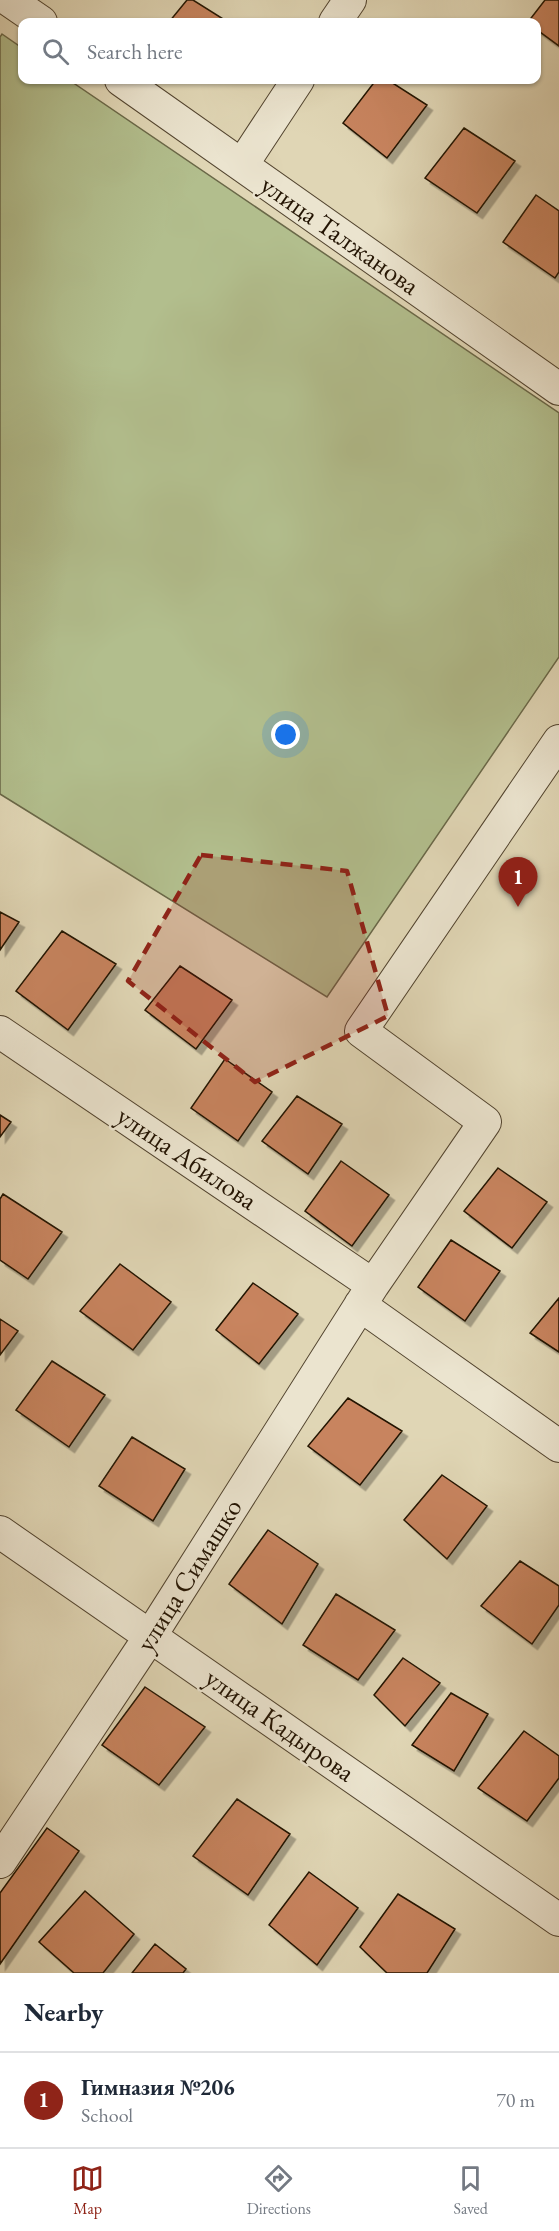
<!DOCTYPE html>
<meta charset="utf-8">
<style>
:root{--surface:#fff;--page:#f2f2f3;--text:#1f2937;--muted:#747a83;--line:#e0e1e3;--accent:#8f2418}
body{margin:0;font-family:"EB Garamond",serif;background:var(--page);color:var(--text)}
.you{position:absolute;left:286px;top:735px;width:21px;height:21px;margin:-15px;border:4px solid #fff;border-radius:50%;background:#1a73e8;box-shadow:0 0 0 9px #1a73e833}
.badge{display:grid;place-items:center;width:39px;height:39px;border-radius:50%;background:var(--accent);color:#fff;font-size:20px;font-weight:700}
.pin{position:absolute;translate:-50% -50px;filter:drop-shadow(0 2px 3px #0008)}
.pin::after{content:'';position:absolute;top:32px;width:21px;height:18px;background:inherit;clip-path:polygon(0 0,100% 0,50% 100%)}
.list{margin:0;padding:0;list-style:none}
h2{display:flex;justify-content:space-between;align-items:center;height:78px;margin:0;padding:0 24px;font-size:26px}
h2 small{font-size:20px;font-weight:400;color:var(--muted)}
.list li{display:grid;grid-template-columns:39px 1fr auto;gap:18px;align-items:center;box-sizing:border-box;height:96px;padding:0 24px;border-top:2px solid var(--line)}
.list b{display:block;font-size:22px;white-space:nowrap}
.list p{margin:0;font-size:20px;white-space:nowrap;color:var(--muted)}
.list em{font-size:20px;font-style:normal;color:var(--muted)}
.icon{flex:none;width:33px;height:33px;fill:none;stroke:currentColor;stroke-width:2;stroke-linecap:round;stroke-linejoin:round}
.map{position:relative;flex:none;width:559px;height:1973px;overflow:hidden}
.search{position:absolute;background:var(--surface);box-shadow:0 2px 4px #0004;left:18px;right:18px;top:18px;height:66px;display:flex;align-items:center;gap:15px;box-sizing:border-box;padding:0 21px;border-radius:12px;color:var(--muted);font-size:22px}
.sheet{height:174px;background:var(--surface)}
nav{display:flex;justify-content:space-around;align-items:center;box-sizing:border-box;height:84px;border-top:2px solid var(--line);background:var(--surface);font-size:16px;color:var(--muted)}
nav a{display:grid;justify-items:center;gap:3px}
nav .on{color:var(--accent)}
.map>svg:first-child{display:block}
</style>
<div class="map">
<svg width="559" height="1973" viewBox="0 0 559 1973">
<defs>
<filter id="shadow"><feDropShadow dx="5.5" dy="5.5" stdDeviation="0" flood-color="#0004"/></filter>
</defs>
<rect width="100%" height="100%" fill="#e0d6b5"/>
<filter id="stains"><feTurbulence type="fractalNoise" baseFrequency=".00333" numOctaves="4"/><feColorMatrix values="0 0 0 0 .2 0 0 0 0 .09 0 0 0 0 .02 0 0 0 .5 -.17"/></filter>
<radialGradient id="worn" r=".72"><stop offset=".6" stop-color="#630" stop-opacity="0"/><stop offset="1" stop-color="#630" stop-opacity=".3"/></radialGradient>
<path fill="#b2be8d" stroke="#6a6848" stroke-width="1.5" d="M2 34 22 48V80H69L559 413V657L327 997 0 794V37Z"/>
<path fill="#c8845e" stroke="#221302" stroke-width="1.5" filter="url(#shadow)" d="M187 0H193L228 22H169Z
M545 0H559V46L536 29V22H528Z
M376 80H388L427 105 387 158 343 123Z
M464 128 515 161 477 213 425 178Z
M536 195 559 211V272L555 278 503 242Z
M0 912 19 922 0 950Z
M62 931 116 964 68 1030 16 991Z
M180 966 232 1000 196 1049 145 1010Z
M225 1059 272 1092 238 1141 191 1108Z
M297 1096 342 1124 308 1174 262 1141Z
M0 1115 11 1122 0 1137Z
M341 1161 389 1195 352 1246 305 1211Z
M498 1168 547 1202 512 1248 464 1211Z
M3 1194 62 1232 28 1279 0 1260V1199Z
M451 1240 500 1271 465 1321 418 1287Z
M120 1264 171 1302 133 1350 80 1311Z
M253 1283 298 1314 259 1364 216 1330Z
M559 1298V1352L530 1333Z
M0 1319 18 1331 0 1355Z
M52 1361 105 1395 69 1447 16 1410Z
M348 1398 402 1431 360 1485 308 1446Z
M132 1437 185 1469 153 1521 99 1486Z
M442 1475 487 1506 447 1559 404 1520Z
M268 1530 318 1564 282 1624 229 1584Z
M520 1561 559 1586V1605L532 1644 481 1606Z
M336 1594 395 1630 358 1680 303 1645Z
M403 1658 440 1683 405 1726 374 1695Z
M145 1687 205 1727 159 1785 102 1745Z
M451 1693 488 1714 454 1771 412 1745Z
M524 1731 559 1756V1778L527 1821 478 1788Z
M237 1799 290 1834 248 1895 193 1856Z
M47 1828 79 1851 0 1964V1893Z
M309 1872 358 1908 317 1965 269 1925Z
M85 1891 134 1934 103 1973H74L39 1942Z
M398 1894 455 1929 427 1973H387L360 1947Z
M155 1944 186 1969 183 1973H132Z"/>
<g fill="none" stroke-linecap="round" stroke-linejoin="round">
<g stroke="#52442f" stroke-width="34">
<path id="street" d="M9 0 41 22
M335 22 350 0
M121 80 559 389
M242 165 298 80
M0 1032 373 1285
M360 1305 559 1446
M0 1532 559 1920
M0 1862 151 1635 373 1285 485 1122 361 1031 559 741"/>
</g>
<use href="#street" stroke="#ebe4cf" stroke-width="32"/>
</g>
<path fill="#8f2418" fill-opacity="0.2" stroke="#8f2418" stroke-width="4.5" stroke-dasharray="12 8" stroke-linejoin="round" d="M201 855 347 871 388 1016 255 1082 128 981Z"/>
<g text-anchor="middle" stroke-width="5" stroke-linejoin="round" paint-order="stroke">
<g font-size="27" fill="#221302" stroke="#ebe4cf">
<text transform="translate(340 235) rotate(35)" y="9">улица Талжанова</text>
<text transform="translate(187 1158) rotate(34)" y="9">улица Абилова</text>
<text transform="translate(189 1575) rotate(-58)" y="9">улица Симашко</text>
<text transform="translate(280 1725) rotate(35)" y="9">улица Кадырова</text>
</g>
</g>
<rect width="100%" height="100%" filter="url(#stains)"/>
<rect width="100%" height="100%" fill="url(#worn)"/>
</svg>
<div class="you"></div>
<div class="pin badge" style="left:518px;top:907px">1</div>
<div class="search"><svg class="icon" aria-label="search" viewBox="0 0 24 24"><circle cx="10" cy="10" r="6"/><path d="M15 15l6 6"/></svg>Search here</div>
</div>
<section class="sheet">
<h2>Nearby<small></small></h2>
<ul class="list">
<li><span class="badge">1</span><div><b>Гимназия №206</b><p>School</p></div><em>70 m</em></li>
</ul>
</section>
<nav>
<a class="on"><svg class="icon" aria-label="map" viewBox="0 0 24 24"><path d="M3 6l6-2 6 2 6-2v14l-6 2-6-2-6 2zM9 4v14M15 6v14"/></svg>Map</a>
<a><svg class="icon" aria-label="directions" viewBox="0 0 24 24"><path d="M12 3l9 9-9 9-9-9zM9 14v-3h6M13 9l2 2-2 2"/></svg>Directions</a>
<a><svg class="icon" aria-label="saved" viewBox="0 0 24 24"><path d="M7 4h10v16l-5-4-5 4z"/></svg>Saved</a>
</nav>
